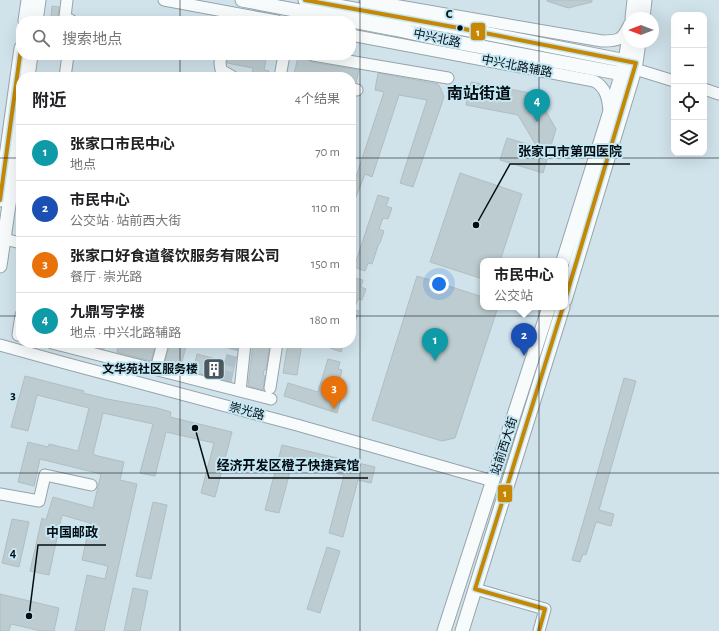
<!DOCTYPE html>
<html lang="zh">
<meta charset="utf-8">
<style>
:root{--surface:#fff;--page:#f6f6f6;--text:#202124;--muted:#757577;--line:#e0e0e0;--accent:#2563eb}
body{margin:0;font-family:"Alegreya Sans","Noto Sans SC",sans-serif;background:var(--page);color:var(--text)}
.controls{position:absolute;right:12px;top:12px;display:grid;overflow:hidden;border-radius:8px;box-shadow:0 4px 16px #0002}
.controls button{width:36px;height:36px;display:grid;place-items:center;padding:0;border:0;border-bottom:1px solid var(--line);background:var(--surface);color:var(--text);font:20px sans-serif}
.compass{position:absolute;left:623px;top:12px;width:36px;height:36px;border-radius:50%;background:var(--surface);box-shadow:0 4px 16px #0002;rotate:270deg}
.you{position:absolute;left:439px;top:284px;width:14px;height:14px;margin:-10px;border:3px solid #fff;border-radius:50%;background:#1a73e8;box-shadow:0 0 0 6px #1a73e833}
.badge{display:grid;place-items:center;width:26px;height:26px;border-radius:50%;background:var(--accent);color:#fff;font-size:13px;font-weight:700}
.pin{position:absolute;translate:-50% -33px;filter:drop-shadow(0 1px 2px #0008)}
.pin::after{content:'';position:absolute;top:21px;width:14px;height:12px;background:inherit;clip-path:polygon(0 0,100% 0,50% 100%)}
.popup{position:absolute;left:480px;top:258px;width:88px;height:52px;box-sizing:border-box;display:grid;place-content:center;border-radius:8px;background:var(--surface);filter:drop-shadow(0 1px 3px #0005);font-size:13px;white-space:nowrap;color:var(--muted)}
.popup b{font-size:15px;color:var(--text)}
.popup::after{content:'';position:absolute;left:50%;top:100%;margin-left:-8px;border:8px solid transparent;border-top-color:var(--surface)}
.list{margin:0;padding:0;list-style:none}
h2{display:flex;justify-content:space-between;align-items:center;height:52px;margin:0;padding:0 16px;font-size:17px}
h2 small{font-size:13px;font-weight:400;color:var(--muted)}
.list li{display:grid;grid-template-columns:26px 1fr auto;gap:12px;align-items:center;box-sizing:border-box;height:56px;padding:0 16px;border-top:1px solid var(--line)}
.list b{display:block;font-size:15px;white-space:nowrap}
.list p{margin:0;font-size:13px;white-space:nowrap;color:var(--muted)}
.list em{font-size:13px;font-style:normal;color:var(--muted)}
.icon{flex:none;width:22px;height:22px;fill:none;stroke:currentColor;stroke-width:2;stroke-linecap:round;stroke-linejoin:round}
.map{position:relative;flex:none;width:719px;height:631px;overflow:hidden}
.search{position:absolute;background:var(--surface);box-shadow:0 4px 16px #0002;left:16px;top:16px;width:340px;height:44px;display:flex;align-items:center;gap:10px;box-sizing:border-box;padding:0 14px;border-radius:16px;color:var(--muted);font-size:15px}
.panel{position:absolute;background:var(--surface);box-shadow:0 4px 16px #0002;left:16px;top:72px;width:340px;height:276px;border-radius:16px}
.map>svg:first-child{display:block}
</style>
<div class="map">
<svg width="719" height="631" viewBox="0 0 719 631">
<rect width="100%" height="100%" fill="#d0e2ea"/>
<path fill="#bdccd0" stroke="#b0bec2" d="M547 0H592V2L568 8 547 1Z
M52 6 59 7 58 18 51 17Z
M228 55H267L264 70 269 71 268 77H252L253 68 227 63Z
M298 57 308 60 312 62 359 70 356 83 351 82V77H310L294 74Z
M378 73 438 84 441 89 444 97 413 187 400 183 427 100 399 95 372 177 365 174 351 210V180L352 176 356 177 384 92 375 90Z
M471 82 536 94 556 129 543 173 500 160 507 138 537 147 518 115 466 105Z
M460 173 522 194 500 261H483V279L430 262Z
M378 195 389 198 386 206 392 208 388 219 383 218 379 229 384 231 380 243H379L372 264 368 263 365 271 354 267Z
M417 276 483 297V307H498L455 438 442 441 372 420Z
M351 277 363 280 361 287 366 289 362 300 358 299 354 310 359 311 352 331H351Z
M87 343H105L104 349 86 345Z
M119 343H156L151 361 117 352Z
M170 343H187L180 369 164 365Z
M253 343H270L266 370H264L263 375 265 376 263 390 248 386Z
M288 343H302L297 375 283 373Z
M331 343H344L341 352 330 348Z
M197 354 235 364 231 382 193 372Z
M328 359 340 362 338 369 342 370 339 382 334 381 331 391 336 393 334 397 341 399 337 413 284 396 288 383 318 392Z
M25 376 84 391 83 393 107 399 157 408 171 412 170 417 232 432 215 497 201 493 214 443 166 432 155 476 140 473 153 424 103 413 93 454 98 456 124 462 120 480 137 484 104 631H75L87 575 105 579 108 566 82 560 90 523 62 515 49 575 30 571 42 518 46 520 53 497 93 508 101 474 40 459 34 486 18 482 28 442 48 447 49 444 78 451 89 408 37 395 28 431 11 427Z
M624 378 636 381 599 510 614 514 611 526 596 522 586 555 583 554 580 562 572 560 588 506Z
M282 445 375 467 371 483 358 480 343 537 329 533 344 475 292 464 279 513 265 510Z
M153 502 167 505 151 579 136 576Z
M12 519 29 522 19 567 2 563Z
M327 547 340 551 320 613 307 609Z
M133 588 148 591 140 631H124Z
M0 594 59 608 54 631H41L11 624 9 631H0Z"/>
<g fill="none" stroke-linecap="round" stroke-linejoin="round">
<path stroke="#b1c2ca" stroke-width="11" stroke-dasharray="11 5.5" stroke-linecap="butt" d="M225 382 235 343"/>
<g stroke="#96a4aa" stroke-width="13">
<path id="minor" d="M67 0 65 17 72 21
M164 0 277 21
M365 0 602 41C619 41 622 40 629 25
M351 35 594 81C606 87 608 99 609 111
M221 55 220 63 221 70 233 77
M313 55 448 78
M635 69 674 81
M65 77 68 55
M280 77 284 55
M351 89 357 90
M704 89 719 94
M4 239 21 243
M21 315 18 335H21
M52 343 271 399
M0 345 65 363 297 425 493 481
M156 369 163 343
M270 388 277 343
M240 391 245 343
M0 494 39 501 45 475 91 485
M475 589 545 609 539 631"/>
</g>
<g stroke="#96a4aa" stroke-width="15">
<path id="major" d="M242 0 394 29 440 39 633 76
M305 0 459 28 636 63
M632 18 634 0
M643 18 645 0
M25 21 28 0
M36 21 39 0
M28 77 31 55
M0 200 21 48
M563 261 622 73 625 61 629 36
M0 266 21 123
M565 300 633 76 636 63 639 42
M444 631 549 307
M462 631 563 307"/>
</g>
<use href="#minor" stroke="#f8fbfc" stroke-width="11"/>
<use href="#major" stroke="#f8fbfc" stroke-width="13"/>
<g stroke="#c5e7f4" stroke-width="7">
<path id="bus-1" d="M305 0 459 28 636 63 565 300
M0 200 21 48
M539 631 545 609 475 589 563 307"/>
</g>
<use href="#bus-1" stroke="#c68804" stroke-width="4"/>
</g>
<path fill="none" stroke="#040e12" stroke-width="1" stroke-opacity="0.55" d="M180 0V21M360 0V631M539 0V631M180 55V77M0 158H21M351 158H719M0 316H21M351 316H719M180 343V631M0 473H719"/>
<defs>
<g id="building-square" transform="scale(1.15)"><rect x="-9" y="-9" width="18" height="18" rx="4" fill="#4b585e" stroke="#c5e7f4"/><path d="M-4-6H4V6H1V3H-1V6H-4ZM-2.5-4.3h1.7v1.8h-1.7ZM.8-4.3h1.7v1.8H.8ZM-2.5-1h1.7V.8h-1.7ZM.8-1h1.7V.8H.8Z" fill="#fff"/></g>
</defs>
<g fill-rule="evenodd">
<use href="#building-square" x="214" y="369"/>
</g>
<circle fill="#040e12" stroke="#c5e7f4" stroke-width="1.5" cx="460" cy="28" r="3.5"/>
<g text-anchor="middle" stroke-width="4" stroke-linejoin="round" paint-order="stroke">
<g font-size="12" fill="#040e12" stroke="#c5e7f4">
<text transform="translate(437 38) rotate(12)" y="4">中兴北路</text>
<text transform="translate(517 66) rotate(11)" y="4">中兴北路辅路</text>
<text transform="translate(247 411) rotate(15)" y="4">崇光路</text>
<text transform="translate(504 446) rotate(-72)" y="4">站前西大街</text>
</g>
<g font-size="12" font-weight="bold" fill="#040e12" stroke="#c5e7f4" text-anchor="end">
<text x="198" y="373">文华苑社区服务楼</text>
</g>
<g font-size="16" font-weight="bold" fill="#040e12" stroke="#c5e7f4">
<text x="479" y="99">南站街道</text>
</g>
</g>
<g font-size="13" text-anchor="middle" font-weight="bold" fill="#040e12" stroke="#c5e7f4" stroke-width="4" stroke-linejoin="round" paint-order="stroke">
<text x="449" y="18">C</text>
<text x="13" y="399">3</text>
<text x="13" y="557">4</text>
</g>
<path fill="none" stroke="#040e12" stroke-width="1.5" d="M476 225L510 164H630M195 428L209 478H368M29 616L38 545H106"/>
<g fill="#040e12" stroke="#c5e7f4" stroke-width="1.5">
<circle cx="476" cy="225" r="4"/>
<circle cx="195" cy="428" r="4"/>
<circle cx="29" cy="616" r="4"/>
</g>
<g font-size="13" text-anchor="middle" font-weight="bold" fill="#040e12" stroke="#c5e7f4" stroke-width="4" stroke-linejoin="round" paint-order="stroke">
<text x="570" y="156">张家口市第四医院</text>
<text x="288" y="470">经济开发区橙子快捷宾馆</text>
<text x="72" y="537">中国邮政</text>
</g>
<g stroke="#c5e7f4" stroke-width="1.5">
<rect x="470" y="22" width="16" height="19" rx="4" fill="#c68804"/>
<rect x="497" y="484" width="16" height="19" rx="4" fill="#c68804"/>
</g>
<g font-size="11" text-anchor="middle" font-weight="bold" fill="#fff">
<text x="478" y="36">1</text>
<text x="505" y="497">1</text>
</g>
</svg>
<div class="controls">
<button>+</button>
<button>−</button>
<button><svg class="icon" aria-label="locate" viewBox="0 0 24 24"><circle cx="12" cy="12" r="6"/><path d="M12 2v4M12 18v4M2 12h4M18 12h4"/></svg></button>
<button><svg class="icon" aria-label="layers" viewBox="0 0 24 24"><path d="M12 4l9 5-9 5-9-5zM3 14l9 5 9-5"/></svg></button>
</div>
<svg class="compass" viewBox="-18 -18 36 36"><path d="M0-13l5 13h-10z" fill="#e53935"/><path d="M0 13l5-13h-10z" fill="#757577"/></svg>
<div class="you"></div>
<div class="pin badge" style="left:435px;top:361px;background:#0f9aa8">1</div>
<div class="pin badge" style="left:524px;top:356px;background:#1a4fb4">2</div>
<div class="popup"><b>市民中心</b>公交站</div>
<div class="pin badge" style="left:334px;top:409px;background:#e8710a">3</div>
<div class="pin badge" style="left:537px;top:122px;background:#0f9aa8">4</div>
<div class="search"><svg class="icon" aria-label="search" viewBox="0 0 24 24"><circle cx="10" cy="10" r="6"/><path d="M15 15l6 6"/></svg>搜索地点</div>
<section class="panel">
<h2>附近<small>4个结果</small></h2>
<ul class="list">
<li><span class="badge" style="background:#0f9aa8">1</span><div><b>张家口市民中心</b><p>地点</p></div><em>70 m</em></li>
<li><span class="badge" style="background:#1a4fb4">2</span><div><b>市民中心</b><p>公交站 · 站前西大街</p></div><em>110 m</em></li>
<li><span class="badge" style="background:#e8710a">3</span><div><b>张家口好食道餐饮服务有限公司</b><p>餐厅 · 崇光路</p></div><em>150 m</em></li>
<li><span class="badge" style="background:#0f9aa8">4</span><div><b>九鼎写字楼</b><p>地点 · 中兴北路辅路</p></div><em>180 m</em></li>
</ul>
</section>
</div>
